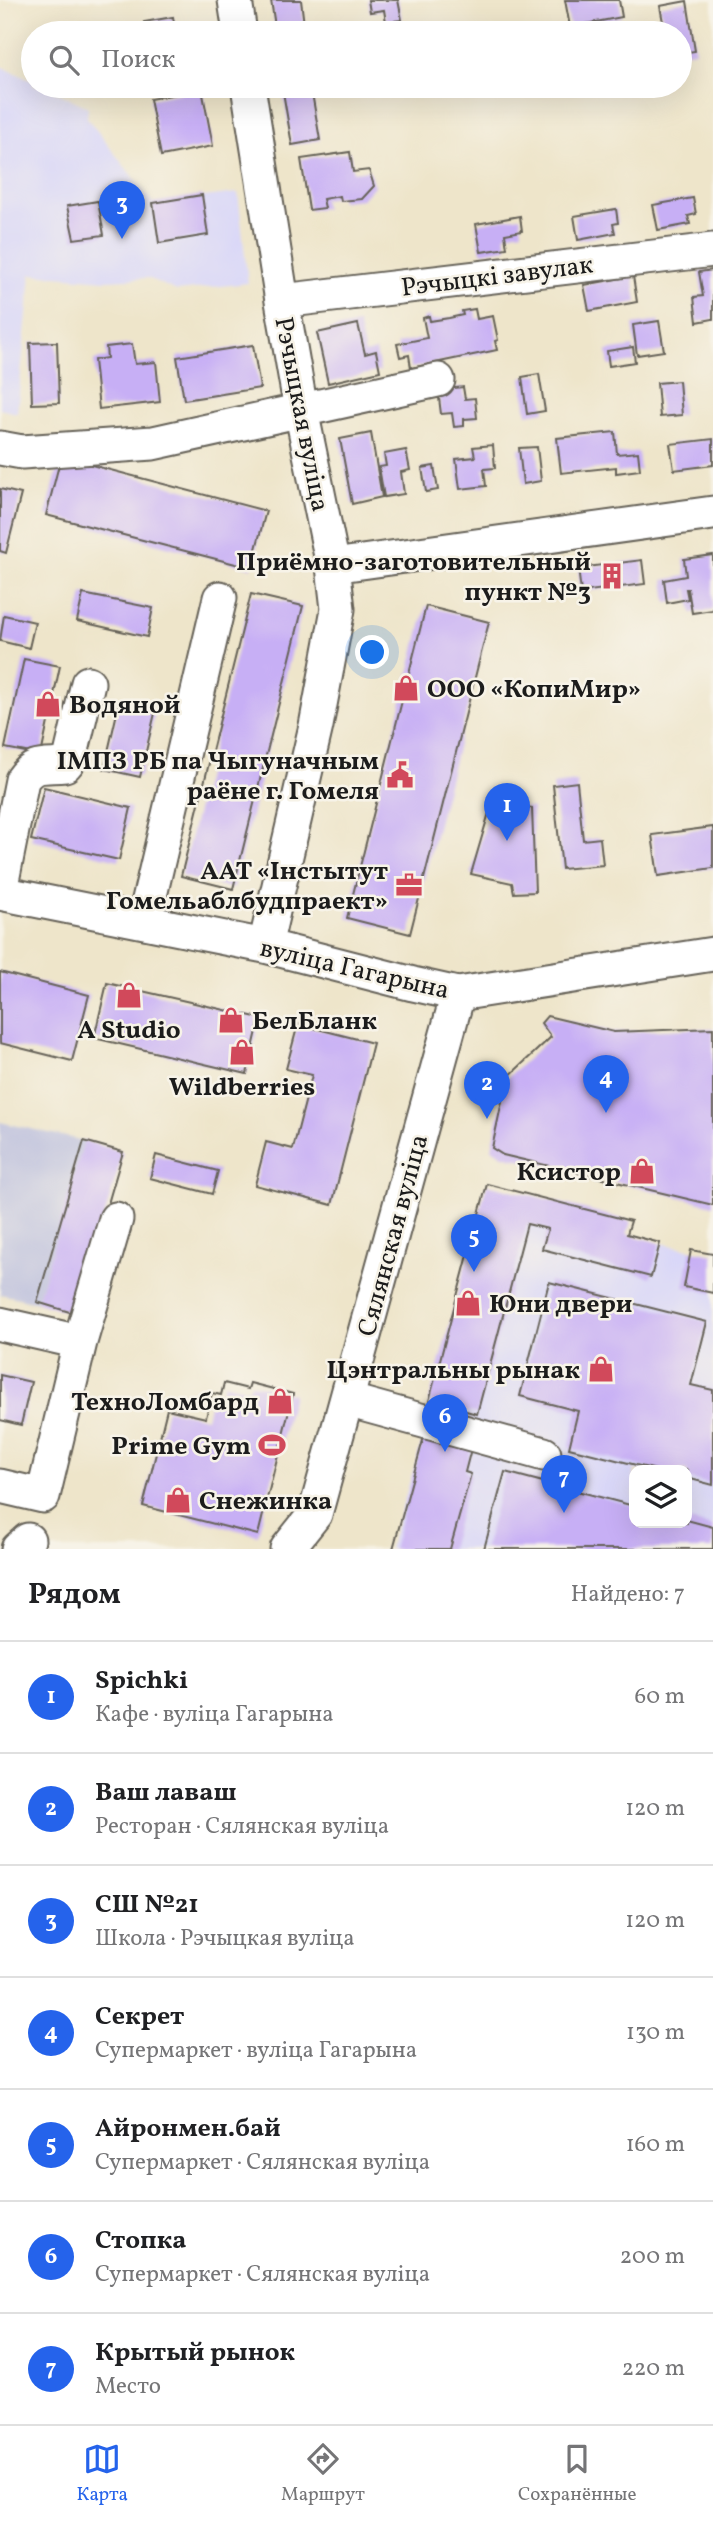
<!DOCTYPE html>
<html lang="ru">
<meta charset="utf-8">
<style>
:root{--surface:#fff;--page:#f6f6f6;--text:#202124;--muted:#757577;--line:#e0e0e0;--accent:#2563eb}
body{margin:0;font-family:Vollkorn,serif;background:var(--page);color:var(--text)}
.controls{position:absolute;right:21px;bottom:21px;display:grid;overflow:hidden;border-radius:14px;box-shadow:0 7px 28px #0002}
.controls button{width:63px;height:63px;display:grid;place-items:center;padding:0;border:0;border-bottom:2px solid var(--line);background:var(--surface);color:var(--text);font:35px sans-serif}
.you{position:absolute;left:373px;top:653px;width:24px;height:24px;margin:-18px;border:5px solid #fff;border-radius:50%;background:#1a73e8;box-shadow:0 0 0 10px #1a73e833}
.badge{display:grid;place-items:center;width:46px;height:46px;border-radius:50%;background:var(--accent);color:#fff;font-size:23px;font-weight:700}
.pin{position:absolute;translate:-50% -58px;filter:drop-shadow(0 2px 4px #0008)}
.pin::after{content:'';position:absolute;top:37px;width:24px;height:21px;background:inherit;clip-path:polygon(0 0,100% 0,50% 100%)}
.list{margin:0;padding:0;list-style:none}
h2{display:flex;justify-content:space-between;align-items:center;height:91px;margin:0;padding:0 28px;font-size:30px}
h2 small{font-size:23px;font-weight:400;color:var(--muted)}
.list li{display:grid;grid-template-columns:46px 1fr auto;gap:21px;align-items:center;box-sizing:border-box;height:112px;padding:0 28px;border-top:2px solid var(--line)}
.list b{display:block;font-size:26px;white-space:nowrap}
.list p{margin:0;font-size:23px;white-space:nowrap;color:var(--muted)}
.list em{font-size:23px;font-style:normal;color:var(--muted)}
.icon{flex:none;width:38px;height:38px;fill:none;stroke:currentColor;stroke-width:2;stroke-linecap:round;stroke-linejoin:round}
.map{position:relative;flex:none;width:713px;height:1549px;overflow:hidden}
.search{position:absolute;background:var(--surface);box-shadow:0 7px 28px #0002;left:21px;right:21px;top:21px;height:77px;display:flex;align-items:center;gap:18px;box-sizing:border-box;padding:0 24px;border-radius:38px;color:var(--muted);font-size:26px}
.sheet{height:875px;background:var(--surface)}
nav{display:flex;justify-content:space-around;align-items:center;box-sizing:border-box;height:98px;border-top:2px solid var(--line);background:var(--surface);font-size:19px;color:var(--muted)}
nav a{display:grid;justify-items:center;gap:4px}
nav .on{color:var(--accent)}
.map>svg:first-child{display:block}
</style>
<div class="map">
<svg width="713" height="1549" viewBox="0 0 713 1549">
<rect width="100%" height="100%" fill="#f7f3e8"/>
<filter id="ink" filterUnits="userSpaceOnUse"><feTurbulence type="fractalNoise" baseFrequency=".0143" numOctaves="2"/><feDisplacementMap in="SourceGraphic" scale="14" xChannelSelector="R" yChannelSelector="G"/><feConvolveMatrix kernelMatrix="1 2 1 2 8 2 1 2 1" color-interpolation-filters="sRGB"/></filter>
<filter id="wash" filterUnits="userSpaceOnUse"><feTurbulence type="fractalNoise" baseFrequency=".00686" numOctaves="4" result="noise"/><feDisplacementMap in="SourceGraphic" scale="28" xChannelSelector="R" yChannelSelector="G"/><feGaussianBlur stdDeviation="1.57" result="paint"/><feColorMatrix in="noise" values="0 0 0 0 0 0 0 0 0 0 0 0 0 0 0 0 0 1.4 0 .05"/><feComposite in="paint" operator="in"/></filter>
<g filter="url(#wash)">
<rect width="100%" height="100%" fill="#eee5ca"/>
<path fill="#d9d7f8" fill-rule="evenodd" d="M0 66 33 81V86H43L88 107 87 118 153 203 238 193 248 283 177 291 148 278 106 280 31 274 17 413 0 409Z
M527 1224 548 1229 542 1248 651 1276 660 1243 713 1254V1549H389L425 1433 429 1401 476 1414ZM634 1470H687V1523H634Z"/>
<path fill="#c0c2dd" d="M0 1122 84 1141 37 1302 0 1294Z"/>
<g id="blocks">
<path fill="#c7aff5" d="M271 0H301L305 33H276Z
M368 0H398L402 20 386 22 384 10 370 12Z
M565 0H619L622 17 570 27Z
M687 1 695 51 680 53V33H665L660 6Z
M173 17 176 33H146L144 22Z
M311 87 320 140 292 145 283 92Z
M202 89 213 146 161 156 150 99Z
M350 152 353 172 369 170 374 186 362 199 341 201 340 196 323 199 325 208 309 210 301 159Z
M202 195 208 235 159 243 153 203Z
M693 198 696 214 688 216 690 224 658 230 653 205Z
M98 201 104 235 74 239 67 206Z
M616 209 618 223 613 224 615 233 578 240 574 216Z
M520 216 522 231 505 234 507 248 481 252 476 224Z
M713 270V319L697 322 694 297 703 296 699 272Z
M633 276 637 302 589 311 584 285Z
M475 309 477 319 493 316 498 340 495 341 497 350 411 368 409 355 400 357 397 344 427 338 423 318 429 316 430 321 449 318 463 315 462 311Z
M659 321 664 351 637 355 633 325Z
M358 324 365 354 376 351 380 371 328 383 317 333Z
M57 342 59 403 32 404 30 343Z
M132 344 135 364 156 362 160 402 99 409 94 360 107 358 106 347Z
M253 345 260 388 184 400 177 357Z
M633 347 635 362 609 366 607 351Z
M539 374 545 411 527 414 522 377Z
M679 381 682 415 660 417 657 383Z
M463 387 465 399 475 398 477 418 464 419V426L454 427 452 413 441 414 438 390Z
M615 432 617 454 638 452 640 470 616 473V467L561 473 557 438Z
M371 433 382 497 352 504 340 439Z
M713 439V465L674 470 670 444Z
M493 445 495 468 484 469 486 486 460 489 456 459 475 457 473 447Z
M537 447 541 481 523 484 519 448Z
M406 450 410 470 401 472 404 494 384 497 379 467 386 466 384 454Z
M61 457 266 511 251 568 46 515Z
M434 466 438 490 426 492 422 468Z
M0 489 21 494 6 553 0 551Z
M713 555V610L692 613 688 589H686L688 599 667 603 664 580 686 576 684 559Z
M642 560 645 584 581 592 578 568Z
M83 594 153 608 147 637 77 621Z
M251 594 303 606 233 889 181 876Z
M426 606 489 622 410 934 347 918Z
M4 615 35 622 29 648 0 641Z
M24 659 60 666 41 755 5 748Z
M119 704 155 713 140 777 104 769Z
M577 782 583 840 600 838 603 865 562 869 553 785Z
M44 787 131 808 119 860 31 840Z
M493 799 513 806 532 808 535 892 514 893 512 883 471 874Z
M713 827V868L658 876 652 835Z
M0 972 89 995 72 1061 0 1043Z
M107 983 260 1018 247 1074 94 1038Z
M547 1016 614 1032 713 1028V1205L503 1155 492 1148 507 1078 551 1037 541 1023Z
M298 1024 373 1043 332 1205 255 1185 266 1142 293 1149 312 1075 286 1069Z
M84 1141 123 1152 76 1314 37 1302Z
M156 1155 218 1171 212 1194 150 1178Z
M487 1184 631 1221 627 1234 660 1243 651 1277 542 1249 548 1229 527 1224 477 1414 429 1401Z
M691 1250 713 1254V1293L684 1287Z
M549 1282 707 1322 691 1385 713 1390V1485L687 1478V1470H656L569 1448 578 1411 520 1396Z
M0 1375 31 1382 21 1425 0 1420Z
M224 1383 248 1389 250 1383 293 1394 258 1535 143 1506 167 1409 206 1418 212 1393 221 1395Z
M425 1433 472 1445 465 1472 471 1474 450 1549H393Z
M505 1472 634 1506V1523H687V1520L713 1527V1549H484Z"/>
</g>
</g>
<g filter="url(#ink)">
<use href="#blocks" fill-opacity="0" stroke="#666259" stroke-width="2"/>
<g fill="none" stroke-linecap="round" stroke-linejoin="round">
<g stroke="#666259" stroke-width="37">
<path id="minor" d="M235 0 240 33
M248 86 282 301 301 410 333 566 338 609 316 726 265 946
M282 301 713 250
M0 448 22 452 153 443 438 380
M333 566 713 513
M0 891 22 780C34 762 45 767 65 765L70 759 88 683
M0 893 265 946 413 984 458 994 713 954
M144 921 220 598
M0 1324 80 1342
M347 1400 544 1454
M0 1486 43 1496 80 1342 116 1219
M18 1549 28 1540
M287 1549 315 1514 458 994"/>
</g>
<use href="#minor" stroke="#fff" stroke-width="33"/>
</g>
</g>
<defs>
<g id="building-bare" transform="scale(2.1)"><path d="M-4-6H4V6H1V3H-1V6H-4ZM-2.5-4.3h1.7v1.8h-1.7ZM.8-4.3h1.7v1.8H.8ZM-2.5-1h1.7V.8h-1.7ZM.8-1h1.7V.8H.8Z" fill="#d1495b" stroke="#f7f3e8" stroke-width="2.5" paint-order="stroke"/></g>
<g id="shop-bare" transform="scale(2.1)"><path d="M-5-2.5h2.3a2.7 3.5 0 0 1 5.4 0H5L5.5 6h-11ZM-1.5-2.5h3a1.5 2.3 0 0 0-3 0Z" fill="#d1495b" stroke="#f7f3e8" stroke-width="2.5" paint-order="stroke"/></g>
<g id="civic-bare" transform="scale(2.1)"><path d="M-.6-6.5H3V-4.5H.6V-3L4-1V1h2V6H-6V1h2V-1L-.6-3ZM-1.2 2.5V6h2.4V2.5Z" fill="#d1495b" stroke="#f7f3e8" stroke-width="2.5" paint-order="stroke"/></g>
<g id="office-bare" transform="scale(2.1)"><path d="M-6-3h4V-5.5h4V-3h4V5H-6ZM-1-4.5V-3h2v-1.5ZM-6 0V1H6V0Z" fill="#d1495b" stroke="#f7f3e8" stroke-width="2.5" paint-order="stroke"/></g>
<g id="stadium-bare" transform="scale(2.1)"><path d="M0-5a6.5 5 0 1 0 0 10a6.5 5 0 1 0 0-10ZM-3.5-1.8h7v3.6h-7Z" fill="#d1495b" stroke="#f7f3e8" stroke-width="2.5" paint-order="stroke"/></g>
</defs>
<g fill-rule="evenodd">
<use href="#building-bare" x="612" y="576"/>
<use href="#shop-bare" x="406" y="688"/>
<use href="#shop-bare" x="48" y="704"/>
<use href="#civic-bare" x="400" y="775"/>
<use href="#office-bare" x="409" y="885"/>
<use href="#shop-bare" x="129" y="995"/>
<use href="#shop-bare" x="231" y="1020"/>
<use href="#shop-bare" x="242" y="1052"/>
<use href="#shop-bare" x="642" y="1171"/>
<use href="#shop-bare" x="468" y="1303"/>
<use href="#shop-bare" x="601" y="1369"/>
<use href="#shop-bare" x="280" y="1401"/>
<use href="#stadium-bare" x="272" y="1445"/>
<use href="#shop-bare" x="178" y="1500"/>
</g>
<g text-anchor="middle" stroke-width="5" stroke-linejoin="round" paint-order="stroke">
<g font-size="26" fill="#1c1c1c" stroke="#f7f3e8">
<text transform="translate(497 275) rotate(-7)" y="9">Рэчыцкі завулак</text>
<text transform="translate(303 414) rotate(79)" y="9">Рэчыцкая вуліца</text>
<text transform="translate(355 968) rotate(13)" y="9">вуліца Гагарына</text>
<text transform="translate(392 1235) rotate(-75)" y="9">Сялянская вуліца</text>
</g>
<g font-size="26" font-weight="bold" fill="#1c1c1c" stroke="#f7f3e8" text-anchor="end">
<text x="591" y="570">Приёмно-заготовительный<tspan x="591" dy="30">пункт №3</tspan></text>
<text x="427" y="697" text-anchor="start">ООО «КопиМир»</text>
<text x="69" y="713" text-anchor="start">Водяной</text>
<text x="379" y="769">ІМПЗ РБ па Чыгуначным<tspan x="379" dy="30">раёне г. Гомеля</tspan></text>
<text x="388" y="879">ААТ «Інстытут<tspan x="388" dy="30">Гомельаблбудпраект»</tspan></text>
<text x="252" y="1029" text-anchor="start">БелБланк</text>
<text x="129" y="1038" text-anchor="middle">A Studio</text>
<text x="242" y="1095" text-anchor="middle">Wildberries</text>
<text x="621" y="1180">Ксистор</text>
<text x="489" y="1312" text-anchor="start">Юни двери</text>
<text x="580" y="1378">Цэнтральны рынак</text>
<text x="259" y="1410">ТехноЛомбард</text>
<text x="251" y="1454">Prime Gym</text>
<text x="199" y="1509" text-anchor="start">Снежинка</text>
</g>
</g>
</svg>
<div class="controls">
<button><svg class="icon" aria-label="layers" viewBox="0 0 24 24"><path d="M12 4l9 5-9 5-9-5zM3 14l9 5 9-5"/></svg></button>
</div>
<div class="you"></div>
<div class="pin badge" style="left:507px;top:841px">1</div>
<div class="pin badge" style="left:487px;top:1119px">2</div>
<div class="pin badge" style="left:122px;top:239px">3</div>
<div class="pin badge" style="left:606px;top:1113px">4</div>
<div class="pin badge" style="left:474px;top:1272px">5</div>
<div class="pin badge" style="left:445px;top:1452px">6</div>
<div class="pin badge" style="left:564px;top:1513px">7</div>
<div class="search"><svg class="icon" aria-label="search" viewBox="0 0 24 24"><circle cx="10" cy="10" r="6"/><path d="M15 15l6 6"/></svg>Поиск</div>
</div>
<section class="sheet">
<h2>Рядом<small>Найдено: 7</small></h2>
<ul class="list">
<li><span class="badge">1</span><div><b>Spichki</b><p>Кафе · вуліца Гагарына</p></div><em>60 m</em></li>
<li><span class="badge">2</span><div><b>Ваш лаваш</b><p>Ресторан · Сялянская вуліца</p></div><em>120 m</em></li>
<li><span class="badge">3</span><div><b>СШ №21</b><p>Школа · Рэчыцкая вуліца</p></div><em>120 m</em></li>
<li><span class="badge">4</span><div><b>Секрет</b><p>Супермаркет · вуліца Гагарына</p></div><em>130 m</em></li>
<li><span class="badge">5</span><div><b>Айронмен.бай</b><p>Супермаркет · Сялянская вуліца</p></div><em>160 m</em></li>
<li><span class="badge">6</span><div><b>Стопка</b><p>Супермаркет · Сялянская вуліца</p></div><em>200 m</em></li>
<li><span class="badge">7</span><div><b>Крытый рынок</b><p>Место</p></div><em>220 m</em></li>
</ul>
</section>
<nav>
<a class="on"><svg class="icon" aria-label="map" viewBox="0 0 24 24"><path d="M3 6l6-2 6 2 6-2v14l-6 2-6-2-6 2zM9 4v14M15 6v14"/></svg>Карта</a>
<a><svg class="icon" aria-label="directions" viewBox="0 0 24 24"><path d="M12 3l9 9-9 9-9-9zM9 14v-3h6M13 9l2 2-2 2"/></svg>Маршрут</a>
<a><svg class="icon" aria-label="saved" viewBox="0 0 24 24"><path d="M7 4h10v16l-5-4-5 4z"/></svg>Сохранённые</a>
</nav>
